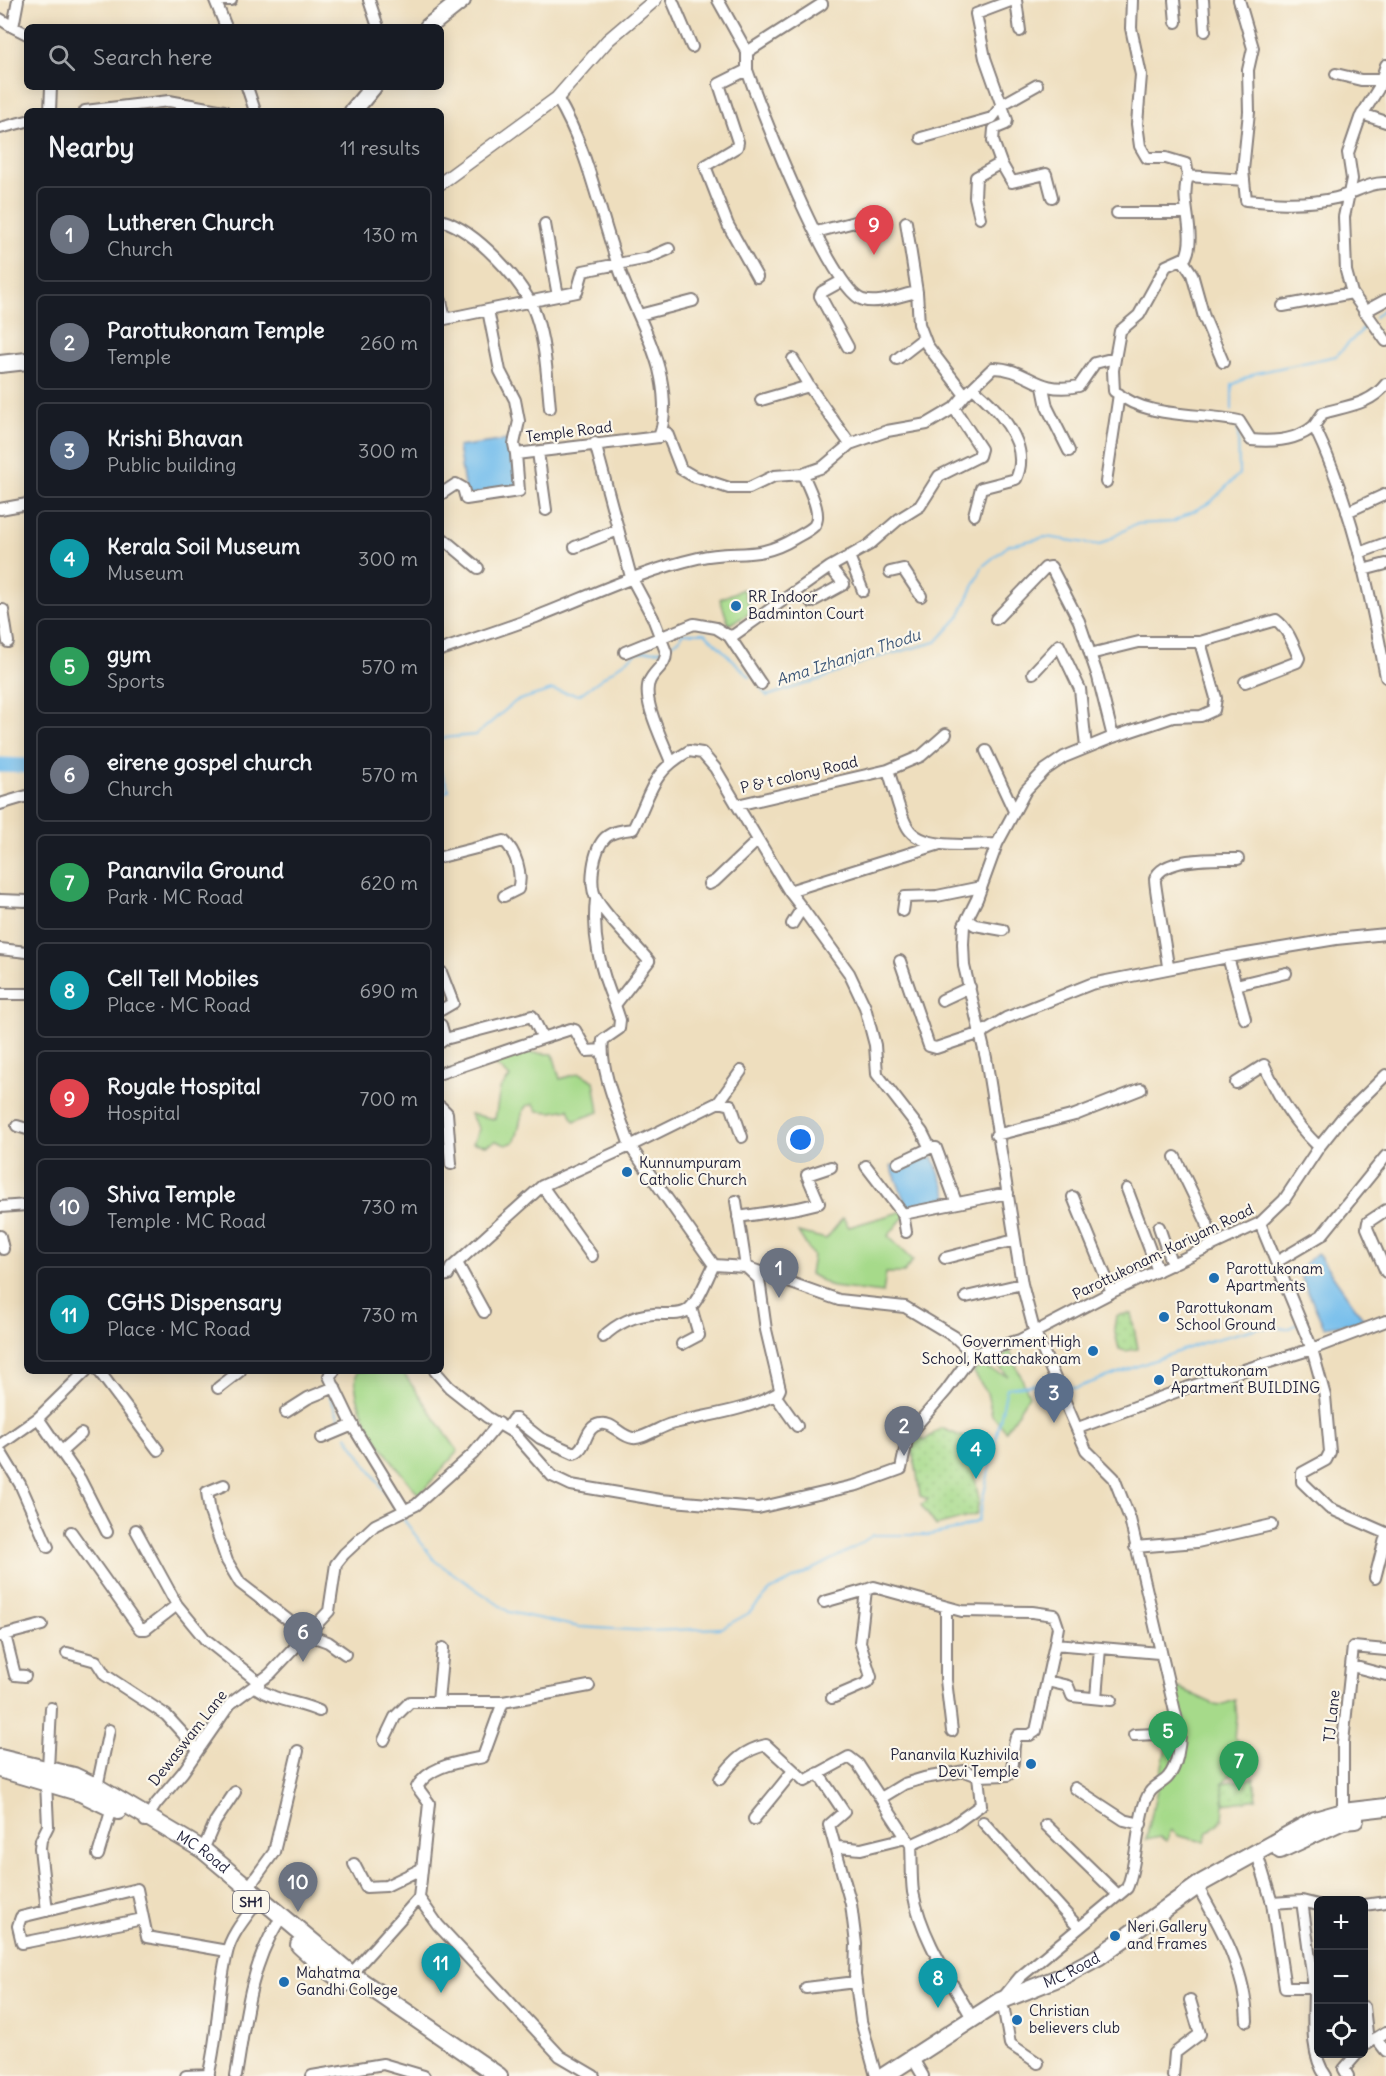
<!DOCTYPE html>
<meta charset="utf-8">
<style>
:root{--surface:#171b24;--page:#242831;--text:#f1f3f6;--muted:#9ea1a6;--line:#363941;--accent:#ea580c}
body{margin:0;font-family:Delius,sans-serif;background:var(--page);color:var(--text)}
.controls{position:absolute;right:18px;bottom:18px;display:grid;overflow:hidden;border-radius:9px;box-shadow:0 3px 15px #0003}
.controls button{width:54px;height:54px;display:grid;place-items:center;padding:0;border:0;border-bottom:2px solid var(--line);background:var(--surface);color:var(--text);font:30px sans-serif}
.you{position:absolute;left:801px;top:1140px;width:21px;height:21px;margin:-15px;border:4px solid #fff;border-radius:50%;background:#1a73e8;box-shadow:0 0 0 9px #1a73e833}
.badge{display:grid;place-items:center;width:39px;height:39px;border-radius:50%;background:var(--accent);color:#fff;font-size:20px;font-weight:700}
.pin{position:absolute;translate:-50% -50px;filter:drop-shadow(0 2px 3px #0008)}
.pin::after{content:'';position:absolute;top:32px;width:21px;height:18px;background:inherit;clip-path:polygon(0 0,100% 0,50% 100%)}
.list{margin:0;padding:0;list-style:none}
h2{display:flex;justify-content:space-between;align-items:center;height:78px;margin:0;padding:0 24px;font-size:26px}
h2 small{font-size:20px;font-weight:400;color:var(--muted)}
.list li{display:grid;grid-template-columns:39px 1fr auto;gap:18px;align-items:center;box-sizing:border-box;height:96px;margin:0 12px 12px;padding:0 12px;border:2px solid var(--line);border-radius:9px}
.list b{display:block;font-size:22px;white-space:nowrap}
.list p{margin:0;font-size:20px;white-space:nowrap;color:var(--muted)}
.list em{font-size:20px;font-style:normal;color:var(--muted)}
.icon{flex:none;width:33px;height:33px;fill:none;stroke:currentColor;stroke-width:2;stroke-linecap:round;stroke-linejoin:round}
.map{position:relative;flex:none;width:1386px;height:2076px;overflow:hidden}
.search{position:absolute;background:var(--surface);box-shadow:0 3px 15px #0003;left:24px;top:24px;width:420px;height:66px;display:flex;align-items:center;gap:15px;box-sizing:border-box;padding:0 21px;border-radius:9px;color:var(--muted);font-size:22px}
.panel{position:absolute;background:var(--surface);box-shadow:0 3px 15px #0003;left:24px;top:108px;width:420px;height:1266px;border-radius:9px}
.map>svg:first-child{display:block}
</style>
<div class="map">
<svg width="1386" height="2076" viewBox="0 0 1386 2076">
<defs>
<pattern id="park-dots" width="8" height="8" patternUnits="userSpaceOnUse" patternTransform="scale(1.5)"><rect width="8" height="8" fill="#a6da8a"/><path d="M2 2h.1M6 6h.1" fill="none" stroke="#8fbb78" stroke-width="1.8" stroke-linecap="round"/></pattern>
</defs>
<rect width="100%" height="100%" fill="#fbf7ec"/>
<filter id="ink" filterUnits="userSpaceOnUse"><feTurbulence type="fractalNoise" baseFrequency=".0167" numOctaves="2"/><feDisplacementMap in="SourceGraphic" scale="12" xChannelSelector="R" yChannelSelector="G"/><feConvolveMatrix kernelMatrix="1 2 1 2 8 2 1 2 1" color-interpolation-filters="sRGB"/></filter>
<filter id="wash" filterUnits="userSpaceOnUse"><feTurbulence type="fractalNoise" baseFrequency=".008" numOctaves="4" result="noise"/><feDisplacementMap in="SourceGraphic" scale="24" xChannelSelector="R" yChannelSelector="G"/><feGaussianBlur stdDeviation="1.35" result="paint"/><feColorMatrix in="noise" values="0 0 0 0 0 0 0 0 0 0 0 0 0 0 0 0 0 1.4 0 .05"/><feComposite in="paint" operator="in"/></filter>
<g filter="url(#wash)">
<rect width="100%" height="100%" fill="#eedebe"/>
<path fill="#a6da8a" stroke="#647e62" stroke-width="1.5" d="M743 589 752 612 729 625 720 599Z
M520 1043 530 1053 553 1054 560 1079 580 1073 594 1081 599 1112 574 1121 569 1109 552 1112 538 1111 534 1104 526 1106C518 1118 521 1130 514 1142L506 1145 496 1141 486 1145 473 1143 479 1129 470 1114 495 1119 500 1089 510 1077 492 1062Z
M917 1207 902 1219 888 1236 913 1260 904 1273H886L883 1293 832 1287 810 1274 813 1256 798 1232 826 1239 843 1218 849 1227Z
M1009 1349 1029 1395 1006 1431 992 1415 987 1393 973 1371 983 1367 1008 1376 998 1365Z
M357 1371H402L458 1451 419 1495C396 1467 346 1409 357 1371Z
M1179 1688 1218 1706 1235 1700 1237 1718 1235 1738 1249 1750 1238 1769 1222 1783 1225 1791 1223 1819 1208 1832 1205 1842 1179 1836 1171 1830 1167 1841 1160 1837 1146 1840Z"/>
<path fill="url(#park-dots)" stroke="#647e62" stroke-width="1.5" d="M1131 1313 1138 1349 1125 1351 1119 1349 1114 1329 1116 1316Z
M941 1428 968 1439 979 1500 976 1515 936 1526 921 1505 928 1499 920 1496 916 1467 909 1443 915 1435 925 1440Z
M1254 1778 1257 1799 1225 1804 1222 1783Z"/>
<path fill="#73bdec" stroke="#4a7094" stroke-width="1.5" d="M507 440 518 486 466 496 458 447Z
M933 1157 948 1197 907 1207 891 1166Z
M1317 1253 1365 1321 1324 1327 1298 1270Z"/>
<g fill="none" stroke-linecap="round" stroke-linejoin="round">
<path stroke="#73bdec" stroke-width="2" d="M1375 317 1386 307
M1232 410V385L1256 373 1336 356 1365 327
M667 647 680 639 682 633H705L750 677
M760 687 767 696 821 679 871 659 936 642 959 617 983 566 1009 545 1046 537 1100 545 1135 524 1173 522 1211 502 1239 474 1238 428
M441 738 476 735 516 701 552 690 579 695 638 652 662 650
M441 772 449 790 441 795
M324 1384 326 1371
M1070 1387 1076 1388 1205 1342 1258 1328H1289L1297 1324
M330 1397 341 1423
M347 1436 395 1507
M401 1516 435 1561 509 1612 579 1627 650 1631 722 1628 749 1613 770 1591 852 1549 873 1535H929L959 1529 978 1521 1007 1388 1037 1384 1054 1386"/>
<path stroke="#73bdec" stroke-width="15" d="M0 765 27 766"/>
</g>
</g>
<g filter="url(#ink)">
<g fill="none" stroke-linecap="round" stroke-linejoin="round">
<g stroke="#88807c" stroke-width="14">
<path id="minor" d="M18 0 13 27 27 34
M215 0 226 27
M219 0H231
M369 0 378 27
M672 0 692 47
M718 0 747 52V70C760 107 831 292 863 300 878 305 901 295 917 292L919 324 927 345 965 395 993 368C1029 368 1035 395 1079 386L1095 363 1115 358
M1016 0 1020 31
M1132 0 1131 28 1141 75 1137 124 1140 146 1147 158H1166L1186 164 1188 176
M1174 0 1176 22
M1203 0 1205 31
M1239 0 1253 48 1248 70 1249 112 1243 170 1246 200C1276 203 1306 205 1336 198 1353 194 1369 182 1386 183
M0 19 13 27
M747 52 822 4
M1386 65 1378 89 1360 118 1348 153 1352 179 1344 217 1346 271 1352 293 1386 341
M747 70 719 84 738 142 737 147 705 166 728 225 757 277
M1336 74 1361 80H1386
M247 87 255 111
M557 98C591 154 600 219 623 279 635 309 651 338 659 369 664 389 667 418 659 437L667 433 681 469 693 476 729 488H749L774 476 803 474 823 467 850 444 887 431 927 424 954 408 965 395
M50 111 51 87
M85 111 169 101 224 111
M1362 114 1386 122
M0 128 27 121
M921 138 992 118 1003 104 1037 85
M1001 163 1012 182 1046 174 1052 197
M1244 180 1188 176C1179 202 1197 233 1186 257L1166 266 1139 315 1120 331 1113 370 1114 391C1149 420 1198 412 1239 421L1251 440C1272 442 1297 441 1314 426
M1117 213H1186
M980 218 975 197 976 177 1001 163 993 141 994 129 1006 124 1007 120 985 58 976 14 1013 0
M441 220C475 230 525 282 536 316 546 345 547 378 550 408
M906 222 917 292
M545 224 558 296
M816 232 874 217
M1182 259 1192 274 1204 317 1223 362
M842 281 822 292 820 296 848 347
M441 301 445 319 488 310 500 371 515 400 519 421 514 444 516 454 659 437
M1283 306 1352 293
M488 310 577 292 583 271 648 258 669 249
M1364 312 1386 300
M639 315 693 301
M793 359 809 386 850 444
M897 359 924 338
M1386 384C1370 405 1346 406 1323 413L1314 426C1352 505 1370 592 1386 677
M1043 387 1047 407 1069 451
M973 388C998 409 1032 444 1016 479L981 488 974 515
M761 400 809 386
M595 443 631 577 653 618 666 652C667 664 655 670 650 680 640 698 664 743 671 762
M538 452 546 510
M1106 482 1119 394
M441 494 456 484 463 488 466 499 519 491 516 454
M0 509 27 504
M1347 512 1386 494
M441 537 478 568
M575 547 618 530
M1359 553 1386 543
M849 556 863 591
M1363 570 1386 564
M890 572 903 569 921 596
M811 602 844 584 830 567
M0 610H3L8 642
M996 619 1045 568 1051 567 1079 621 1098 677 1113 737 1064 757 1045 770 1026 790 997 844 977 899 964 925 963 944 964 966 986 1058 1022 1284 1034 1330 1086 1450 1114 1478 1130 1519 1180 1733C1180 1746 1177 1767 1168 1777 1163 1783 1154 1786 1150 1792 1137 1810 1138 1863 1127 1888L1020 1977 1002 1999
M729 636 761 684
M441 650C473 639 504 629 536 617 590 596 641 571 698 558 736 549 758 561 795 538 800 535 809 531 814 526 824 514 807 486 803 474
M625 652 694 624 716 628 729 636 734 635 830 567 869 545 899 519 920 506 939 476 979 456 981 449 954 408
M1090 654 1139 642H1200
M1033 673 1059 645 1080 689 1086 747
M1113 737 1173 717 1201 716 1214 710 1216 698 1200 642 1276 620C1288 629 1293 644 1299 658L1297 662 1245 682
M986 751 1014 811
M888 770 921 756 946 734
M0 804 27 796
M737 805 789 891 940 844
M441 857 504 841C516 851 523 875 518 889L504 896
M709 884 715 881 758 840
M789 891 802 908 792 924
M596 899C592 937 600 970 615 1005
M0 900 27 901
M802 908 849 973 865 1007 875 1045 877 1074 922 1132 930 1148
M903 911 905 897 937 896 981 887
M967 920 975 925 1003 930
M0 949 27 952
M1228 957 1245 1019
M900 961 929 1046 936 1048 981 1033 1006 1018 1091 984 1228 957 1336 939 1386 934
M1168 967C1167 955 1154 884 1155 879 1163 856 1219 859 1238 859
M441 972 453 1003 441 1010
M1236 985 1286 973
M0 994H27
M942 1000 970 987
M441 1025 445 1039
M441 1042 445 1039 532 1016 543 1038 571 1029 575 1030 587 1051 602 1050
M441 1073 543 1038
M1236 1083 1264 1065C1280 1099 1292 1121 1319 1147
M719 1102 741 1071
M441 1107 447 1113 451 1164
M17 1126 27 1129
M996 1135 1075 1115 1141 1089
M742 1137 731 1105 719 1102 630 1146C621 1117 599 1070 603 1040L619 1029 620 1020 615 1005 649 961C635 944 607 918 597 900 588 885 593 849 606 837 613 831 624 830 633 829 652 792 650 773 689 751L702 753 715 768 737 805 888 770C895 789 898 812 908 828 922 851 973 844 997 844
M1175 1157 1207 1223 1212 1246
M898 1163 930 1148H936L956 1202
M866 1166 903 1214 1008 1193
M542 1186 592 1256
M1127 1189 1158 1271
M1073 1197 1112 1292
M0 1207 27 1205
M1386 1210 1368 1222 1367 1228 1386 1272
M903 1214 906 1232
M738 1217 798 1208 819 1203 807 1175 831 1167
M1159 1227 1172 1265
M0 1236 3 1249
M945 1258 1015 1240
M1278 1261 1322 1235 1386 1156
M457 1263 484 1312
M441 1276 448 1275 451 1268 542 1186 630 1146 714 1265 746 1267 839 1300 905 1307 955 1337 973 1354
M966 1297 1022 1284
M1386 1321 1312 1349 1325 1396 1330 1452 1326 1460 1302 1473V1482L1329 1508 1386 1533
M603 1337C616 1324 635 1315 653 1314 664 1313 680 1317 689 1309 700 1299 707 1278 714 1265
M682 1344 699 1335 691 1307
M99 1371 158 1450
M334 1371 329 1376 354 1428 405 1511
M435 1371 449 1387 487 1417 514 1433 552 1476 571 1485 660 1500 758 1508 857 1485 901 1469 908 1435 946 1391 973 1354 1020 1340 1112 1292 1260 1223 1284 1200 1319 1147 1342 1118 1386 1075
M218 1388 240 1371
M775 1395 797 1426
M286 1412 308 1398 335 1387
M38 1418 80 1479 107 1532
M507 1428 513 1419H516L540 1438 574 1453C588 1448 584 1427 600 1424 612 1421 621 1437 633 1438 641 1440 662 1426 671 1424 706 1415 747 1411 778 1393L780 1389 766 1330 759 1279 746 1267 736 1201
M1078 1428 1189 1387 1312 1349 1260 1223
M322 1438 353 1425
M0 1445 38 1418 86 1371
M0 1451 20 1484 48 1547
M62 1451 81 1434
M224 1485 207 1492 210 1512 227 1561 240 1583 306 1634 328 1642 345 1654
M136 1530 177 1605 205 1639 260 1683
M71 1532 140 1629H146L177 1605
M1135 1547 1197 1542 1272 1525
M1375 1578 1386 1535
M824 1602 866 1590
M946 1608V1680L952 1731
M5 1635 15 1675 25 1676
M0 1636 42 1625
M67 1653 96 1661 105 1675 166 1715 197 1749
M1352 1666 1386 1675
M1047 1681 1068 1686 1072 1696 1111 1700
M255 1687C277 1702 296 1701 319 1711
M832 1698 867 1683 871 1677 860 1642 866 1590 874 1587 962 1611 1032 1612 1054 1615 1058 1627 1055 1644 1159 1653
M1096 1698 1100 1648
M438 1701 443 1648
M503 1702 589 1686
M1134 1735 1180 1733
M48 1769 51 1708
M818 1773 844 1812 829 1825 851 1904 856 1944 855 1975 861 2021 876 2076
M720 1779C733 1761 744 1750 766 1745L805 1781 849 1757 858 1764 911 1845
M46 1782 48 1826 41 1840 40 1848 47 1911
M97 1787 109 1730
M1075 1788 1124 1820 1141 1824
M881 1798 904 1784 924 1778 965 1771 978 1776
M1343 1818V1742L1353 1647 1386 1650
M754 1819 793 1771
M145 1821 156 1804 183 1772 230 1704 270 1674 329 1611 336 1564 344 1554 375 1525 416 1505 473 1454 499 1423
M983 1822 1079 1928
M1046 1825 1118 1895
M837 1847 861 1849 906 1838
M203 1850 215 1822 235 1792
M98 1855 112 1808
M1259 1860 1272 1903 1285 1988H1314C1314 2016 1309 2053 1326 2076
M354 1864 366 1887 386 1886 421 1869
M248 1888 274 1852 298 1751
M1200 1891C1223 1931 1246 1973 1247 2021
M419 1898 438 1925 560 2056 594 2076
M1302 1901 1314 1988
M1272 1903 1302 1901 1318 1905
M1364 1905 1386 1902
M143 1919 22 1943 18 1926 21 1917 137 1889 147 1937 227 1951
M351 1974 419 1898 429 1803 417 1787C429 1765 461 1762 483 1757L503 1702H410L395 1717 384 1740
M806 1988 856 1982
M1364 2007 1368 2042
M1004 2010 1010 2044 1038 2063
M972 2018C950 1979 921 1937 913 1892 911 1877 912 1861 911 1845L952 1826 981 1805 978 1776 1008 1775C1018 1763 1009 1746 1018 1735H1030L1036 1731 1055 1644
M1376 2038 1386 2051
M1364 2046 1386 2032
M916 2064 923 2076
M186 2076 209 2075
M208 2076C219 2036 217 1993 227 1953 231 1933 249 1914 260 1898
M236 2076C245 2024 249 1969 277 1924
M312 2076 383 2064 424 2076
M1173 2076 1175 2053 1200 2034 1190 2000
M1348 2076 1344 2069 1357 2054"/>
</g>
<g stroke="#88807c" stroke-width="15">
<path id="tertiary" d="M441 183 557 98 608 40 655 0"/>
</g>
<g stroke="#88807c" stroke-width="20">
<g id="primary">
<path d="M428 27 462 0"/>
<path d="M353 111 373 87"/>
<path d="M0 364 27 361"/>
<path id="s1" d="M0 1758 74 1776 97 1787 203 1850 351 1974 499 2076"/>
<path d="M0 1769 81 1793 118 1811"/>
<path d="M1280 1850 1343 1821 1355 1820"/>
<path d="M299 1945 323 1967 346 1983"/>
<path id="s2" d="M884 2076 1000 2001 1063 1976 1098 1957 1203 1882 1315 1820 1343 1812 1386 1807"/>
</g>
</g>
<use href="#minor" stroke="#fff" stroke-width="10"/>
<use href="#tertiary" stroke="#fff" stroke-width="12"/>
<use href="#primary" stroke="#fff" stroke-width="16"/>
</g>
</g>
<g fill="#1f6fb2" stroke="#fbf7ec" stroke-width="2">
<circle cx="736" cy="606" r="6"/>
<circle cx="627" cy="1172" r="6"/>
<circle cx="1214" cy="1278" r="6"/>
<circle cx="1164" cy="1317" r="6"/>
<circle cx="1093" cy="1351" r="6"/>
<circle cx="1159" cy="1380" r="6"/>
<circle cx="1031" cy="1764" r="6"/>
<circle cx="1115" cy="1936" r="6"/>
<circle cx="284" cy="1982" r="6"/>
<circle cx="1017" cy="2020" r="6"/>
</g>
<g text-anchor="middle" stroke-width="4.5" stroke-linejoin="round" paint-order="stroke">
<rect fill="#fbf7ec" stroke="#636270" stroke-width="1.5" x="233" y="1891" width="36" height="22" rx="4.5"/>
<g font-size="14" font-weight="bold" fill="#22223b">
<text x="251" y="1907">SH1</text>
</g>
<g font-size="15" fill="#22223b" stroke="#fbf7ec">
<text transform="translate(569 432) rotate(-7)" y="5">Temple Road</text>
<text transform="translate(799 775) rotate(-13)" y="5">P &amp; t colony Road</text>
<text transform="translate(1163 1252) rotate(-26)" y="5">Parottukonam-Kariyam Road</text>
<text transform="translate(1332 1716) rotate(-84)" y="5">TJ Lane</text>
<text transform="translate(188 1738) rotate(-52)" y="5">Dewaswam Lane</text>
<text dy="5" stroke="none"><textPath href="#s1" startOffset="226">MC Road</textPath></text>
<text dy="5" stroke="none"><textPath href="#s2" startOffset="216">MC Road</textPath></text>
</g>
<g font-size="15" fill="#22223b" stroke="#fbf7ec" text-anchor="start">
<text x="748" y="602">RR Indoor<tspan x="748" dy="17">Badminton Court</tspan></text>
<text x="639" y="1168">Kunnumpuram<tspan x="639" dy="17">Catholic Church</tspan></text>
<text x="1226" y="1274">Parottukonam<tspan x="1226" dy="17">Apartments</tspan></text>
<text x="1176" y="1313">Parottukonam<tspan x="1176" dy="17">School Ground</tspan></text>
<text x="1081" y="1347" text-anchor="end">Government High<tspan x="1081" dy="17">School, Kattachakonam</tspan></text>
<text x="1171" y="1376">Parottukonam<tspan x="1171" dy="17">Apartment BUILDING</tspan></text>
<text x="1019" y="1760" text-anchor="end">Pananvila Kuzhivila<tspan x="1019" dy="17">Devi Temple</tspan></text>
<text x="1127" y="1932">Neri Gallery<tspan x="1127" dy="17">and Frames</tspan></text>
<text x="296" y="1978">Mahatma<tspan x="296" dy="17">Gandhi College</tspan></text>
<text x="1029" y="2016">Christian<tspan x="1029" dy="17">believers club</tspan></text>
</g>
<g font-size="16" font-style="italic" fill="#3e5879" stroke="#fbf7ec">
<text transform="translate(848 657) rotate(-18)" y="6">Ama Izhanjan Thodu</text>
</g>
</g>
</svg>
<div class="controls">
<button>+</button>
<button>−</button>
<button><svg class="icon" aria-label="locate" viewBox="0 0 24 24"><circle cx="12" cy="12" r="6"/><path d="M12 2v4M12 18v4M2 12h4M18 12h4"/></svg></button>
</div>
<div class="you"></div>
<div class="pin badge" style="left:779px;top:1298px;background:#6b7280">1</div>
<div class="pin badge" style="left:904px;top:1456px;background:#6b7280">2</div>
<div class="pin badge" style="left:1054px;top:1423px;background:#5c6f8a">3</div>
<div class="pin badge" style="left:976px;top:1479px;background:#0f9aa8">4</div>
<div class="pin badge" style="left:1168px;top:1761px;background:#2e9e5b">5</div>
<div class="pin badge" style="left:303px;top:1662px;background:#6b7280">6</div>
<div class="pin badge" style="left:1239px;top:1791px;background:#2e9e5b">7</div>
<div class="pin badge" style="left:938px;top:2008px;background:#0f9aa8">8</div>
<div class="pin badge" style="left:874px;top:255px;background:#e0444e">9</div>
<div class="pin badge" style="left:298px;top:1912px;background:#6b7280">10</div>
<div class="pin badge" style="left:441px;top:1993px;background:#0f9aa8">11</div>
<div class="search"><svg class="icon" aria-label="search" viewBox="0 0 24 24"><circle cx="10" cy="10" r="6"/><path d="M15 15l6 6"/></svg>Search here</div>
<section class="panel">
<h2>Nearby<small>11 results</small></h2>
<ul class="list">
<li><span class="badge" style="background:#6b7280">1</span><div><b>Lutheren Church</b><p>Church</p></div><em>130 m</em></li>
<li><span class="badge" style="background:#6b7280">2</span><div><b>Parottukonam Temple</b><p>Temple</p></div><em>260 m</em></li>
<li><span class="badge" style="background:#5c6f8a">3</span><div><b>Krishi Bhavan</b><p>Public building</p></div><em>300 m</em></li>
<li><span class="badge" style="background:#0f9aa8">4</span><div><b>Kerala Soil Museum</b><p>Museum</p></div><em>300 m</em></li>
<li><span class="badge" style="background:#2e9e5b">5</span><div><b>gym</b><p>Sports</p></div><em>570 m</em></li>
<li><span class="badge" style="background:#6b7280">6</span><div><b>eirene gospel church</b><p>Church</p></div><em>570 m</em></li>
<li><span class="badge" style="background:#2e9e5b">7</span><div><b>Pananvila Ground</b><p>Park · MC Road</p></div><em>620 m</em></li>
<li><span class="badge" style="background:#0f9aa8">8</span><div><b>Cell Tell Mobiles</b><p>Place · MC Road</p></div><em>690 m</em></li>
<li><span class="badge" style="background:#e0444e">9</span><div><b>Royale Hospital</b><p>Hospital</p></div><em>700 m</em></li>
<li><span class="badge" style="background:#6b7280">10</span><div><b>Shiva Temple</b><p>Temple · MC Road</p></div><em>730 m</em></li>
<li><span class="badge" style="background:#0f9aa8">11</span><div><b>CGHS Dispensary</b><p>Place · MC Road</p></div><em>730 m</em></li>
</ul>
</section>
</div>
